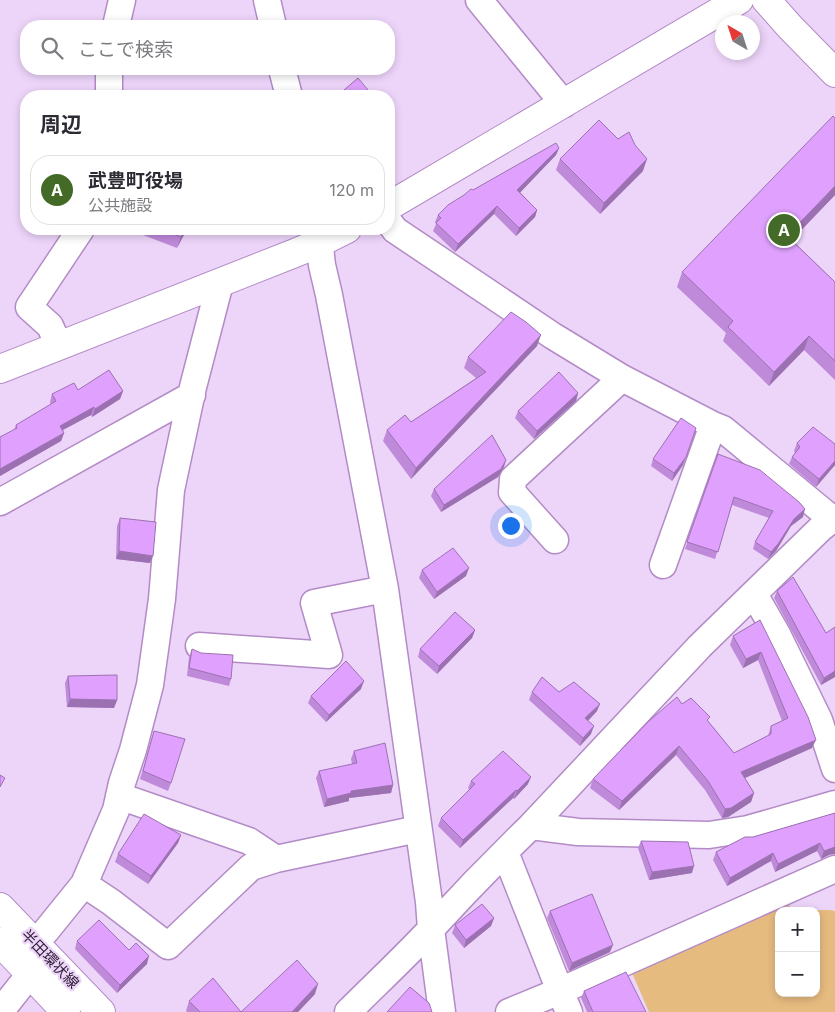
<!DOCTYPE html>
<html lang="ja">
<meta charset="utf-8">
<style>
:root{--surface:#fff;--page:#f2f2f3;--text:#2b2b33;--muted:#7c7c81;--line:#e1e1e2;--accent:#436b27}
body{margin:0;font-family:Inter,"Noto Sans JP",sans-serif;background:var(--page);color:var(--text)}
.controls{position:absolute;right:15px;bottom:15px;display:grid;overflow:hidden;border-radius:10px;box-shadow:0 2px 8px #0003}
.controls button{width:45px;height:45px;display:grid;place-items:center;padding:0;border:0;border-bottom:1px solid var(--line);background:var(--surface);color:var(--text);font:25px sans-serif}
.compass{position:absolute;left:715px;top:15px;width:45px;height:45px;border-radius:50%;background:var(--surface);box-shadow:0 2px 8px #0003;rotate:321deg}
.you{position:absolute;left:510px;top:525px;width:18px;height:18px;margin:-12px;border:4px solid #fff;border-radius:50%;background:#1a73e8;box-shadow:0 0 0 8px #1a73e833}
.badge{display:grid;place-items:center;width:32px;height:32px;border-radius:50%;background:var(--accent);color:#fff;font-size:16px;font-weight:700}
.pin{position:absolute;translate:-50% -50%;border:2px solid #fff;box-shadow:0 1px 5px #0006}
.list{margin:0;padding:0;list-style:none}
h2{display:flex;justify-content:space-between;align-items:center;height:65px;margin:0;padding:0 20px;font-size:21px}
h2 small{font-size:16px;font-weight:400;color:var(--muted)}
.list li{display:grid;grid-template-columns:32px 1fr auto;gap:15px;align-items:center;box-sizing:border-box;height:70px;margin:0 10px 10px;padding:0 10px;border:1px solid var(--line);border-radius:20px}
.list b{display:block;font-size:19px;white-space:nowrap}
.list p{margin:0;font-size:16px;white-space:nowrap;color:var(--muted)}
.list em{font-size:16px;font-style:normal;color:var(--muted)}
.icon{flex:none;width:28px;height:28px;fill:none;stroke:currentColor;stroke-width:2;stroke-linecap:round;stroke-linejoin:round}
.map{position:relative;flex:none;width:835px;height:1012px;overflow:hidden}
.search{position:absolute;background:var(--surface);box-shadow:0 2px 8px #0003;left:20px;top:20px;width:375px;height:55px;display:flex;align-items:center;gap:12px;box-sizing:border-box;padding:0 18px;border-radius:20px;color:var(--muted);font-size:19px}
.panel{position:absolute;background:var(--surface);box-shadow:0 2px 8px #0003;left:20px;top:90px;width:375px;height:145px;border-radius:20px}
.map>svg:first-child{display:block}
</style>
<div class="map">
<svg width="835" height="1012" viewBox="0 0 835 1012">
<rect width="100%" height="100%" fill="#edd5fa"/>
<path fill="#e6bb80" fill-rule="evenodd" d="M784 899 793 910H830L835 911V1012H649L630 968ZM779 911H816V993H779Z"/>
<g fill="none" stroke-linecap="round" stroke-linejoin="round">
<g stroke="#b38bc6" stroke-width="29">
<path id="street" d="M267 0 273 26
M479 0 564 104
M116 26 122 0
M109 69V96
M282 69 289 96
M389 222 395 230 553 336 622 378 713 425 723 429 832 519
M318 229 322 265 329 295 385 589 429 902 431 929 442 1012
M59 346 50 326 29 307 81 229
M0 502 192 395
M555 540 512 492 513 479 622 378
M663 565 713 425
M754 594 777 634 819 720 835 769
M199 646 329 655 314 603 385 589
M119 796 249 841 276 859 418 829
M531 826 578 832 709 835 748 829 835 804
M505 852 560 991 569 1012
M84 884 111 902 168 946 251 867 276 859
M35 943 46 931 84 884 116 810 122 783 133 750 150 685 162 599 171 490 193 387 220 283
M0 1012 30 974
M348 1012C376 984 405 957 432 928 464 893 497 859 531 826L700 646 821 528 835 517
M509 1012 560 991 835 869"/>
</g>
<g stroke="#b38bc6" stroke-width="30">
<path id="secondary" d="M766 0 790 27 835 73
M389 206 739 0
M0 369 295 253 319 243 347 229
M0 907 101 1012
M0 942 66 1012"/>
</g>
<use href="#street" stroke="#fff" stroke-width="26"/>
<use href="#secondary" stroke="#fff" stroke-width="28"/>
</g>
<path fill="#c08ada" d="M559 148 556 155 520 192 537 210 535 217 516 236 494 214 455 252 433 231 436 224 435 222 438 215 473 190Z
M560 159 643 171 600 214 556 170Z
M835 195 792 240 835 282V380L804 350 769 386 723 341 726 333 677 287 682 272Z
M145 229H187L177 248 143 235Z
M537 346 411 479 383 441 387 430 411 422 476 378 464 368 468 357Z
M78 390 123 391 120 399 92 417 91 415 63 430 64 433 61 441 0 476V437L14 430 16 425 51 405 50 402 52 394Z
M578 393 576 401 534 439 515 418 518 411Z
M797 443 835 444V465L816 487 789 464 792 457 795 453 794 451Z
M718 454 803 517 791 526 776 551 768 559 753 549 755 542 769 518 732 505 715 559 685 549Z
M653 459 683 465 672 481 651 466Z
M504 467 498 477 441 512 431 496 434 489Z
M120 518 150 563 116 559 117 526Z
M422 570 466 576 434 599 419 578Z
M777 591 826 633 835 627V677L821 685 774 598Z
M760 620 812 748 745 778 754 793 751 802 728 817 722 818 705 790 676 755 619 810 590 788 593 779 682 704 708 721 734 753 768 736 771 726 782 721 758 660 743 668 730 645 733 636Z
M475 630 472 638 437 674 418 657 420 649Z
M192 649 231 679 229 686 187 676 189 657Z
M68 676 117 700 114 708 67 707 65 683Z
M361 689 326 722 308 703 311 696Z
M532 692H559L597 711 588 721 591 734 580 746 529 700Z
M154 731 171 783 168 791 140 779Z
M354 751 393 785 391 793 349 798V801L324 807 316 778 319 771 352 764 351 759Z
M471 781 528 784 514 799 513 798 460 848 438 826 441 818 470 790 468 788Z
M835 813 829 855 821 859 817 851 775 872 771 861 727 886 713 860 716 852 753 837Z
M181 835 178 843 148 884 115 862 118 854Z
M641 841 692 873 649 880 638 848Z
M550 911 610 952 569 971 547 918Z
M494 918 491 926 464 948 452 933 455 925Z
M77 941 129 950 147 964 117 993 75 949Z
M584 991 646 1012H587L581 998Z
M315 994 298 1012H187L186 1011 189 1001 241 1012Z"/>
<path fill="#9c71b1" d="M559 148 556 155 515 198 517 190Z
M647 159 643 171 600 214 604 203Z
M835 186V195L782 250 787 236Z
M497 206 494 214 455 252 458 244Z
M537 210 535 217 516 236 519 228Z
M185 229H187L177 248 181 237Z
M541 335 537 346 411 479 416 468Z
M809 336 804 350 769 386 774 372Z
M123 391 120 399 92 417 95 409Z
M578 393 576 401 534 439 537 431Z
M94 407 91 415 57 433 60 426Z
M64 433 61 441 0 476V469Z
M686 457 683 465 672 481 674 473Z
M506 460 504 467 498 477 441 512 444 505Z
M835 461V465L816 487 819 479Z
M805 509 803 517 791 526 776 551 768 559 771 552 794 519Z
M119 551 153 556 150 563 116 559Z
M469 568 466 576 434 599 437 592Z
M475 630 472 638 437 674 439 666Z
M761 652 758 660 743 668 746 659Z
M835 671V677L821 685 824 678Z
M364 681 361 689 326 722 329 715Z
M70 699 117 700 114 708 67 707Z
M600 704 597 711 583 726 585 718Z
M594 726 591 734 580 746 583 738Z
M816 740 812 748 738 781 741 772Z
M679 746 676 755 619 810 622 801Z
M531 777 528 784 514 799 517 791Z
M393 785 391 793 349 798V801L324 807 327 799 351 791Z
M516 790 513 798 460 848 463 840Z
M754 793 751 802 728 817 722 818 725 809Z
M181 835 178 843 148 884 151 876Z
M820 843 817 851 775 872 778 864Z
M832 847H835V854L829 855 821 859 824 851Z
M773 853 771 861 727 886 730 878Z
M694 866 692 873 649 880 652 872Z
M494 918 491 926 464 948 466 940Z
M613 945 610 952 569 971 572 963Z
M149 956 147 964 117 993 120 985Z
M318 984 315 994 298 1012H292Z"/>
<path fill="#dfa1fd" stroke="#9c71b1" d="M358 78 373 96H337Z
M833 116 835 118V186L787 236 835 282V361L809 336 774 372 728 327 733 321 682 272Z
M599 120 618 139 629 132 635 145 647 159 604 203 560 159Z
M556 143 559 148 517 190 537 210 519 228 497 206 458 244 436 223 441 218 438 215 448 205 464 195 471 189 473 190Z
M160 229H185L181 237Z
M511 312 526 322 541 335 416 468 387 430 405 415 411 422 486 372 468 357Z
M109 370 123 391 95 409 94 407 60 426 64 433 0 469V437L17 428 16 425 56 401 52 394 74 383 78 390Z
M559 372 578 393 537 431 518 411Z
M681 418 696 428 686 457 674 473 653 459Z
M813 427 835 444V461L819 479 792 457 800 447 797 443Z
M492 435 506 460 501 469 444 505 434 489Z
M718 454 760 470 799 502 805 509 794 519 778 544 771 552 755 542 773 511 734 497 718 552 687 542Z
M120 518 156 522 153 556 119 551Z
M453 548 469 568 437 592 422 570Z
M793 577 826 633 835 627V671L824 678 777 591Z
M455 612 475 630 439 666 420 649Z
M760 620 808 717 816 740 741 772 754 793 731 808 725 809 708 781 679 746 622 801 593 779 649 721 677 697 682 704 691 698 710 717 707 720 734 753 771 734V726L788 718 761 652 746 659 733 636Z
M192 649 201 653 233 655 231 679 189 668Z
M346 661 364 681 329 715 311 696Z
M117 675V700L70 699 68 676Z
M542 677 559 692 574 682 600 704 585 718 594 726 583 738 532 692Z
M154 731 185 739 171 783 143 771Z
M385 743 393 785 351 791V793L327 799 319 771 357 763 354 751Z
M503 751 531 777 517 791 516 790 463 840 441 818 475 784 471 781Z
M0 775 5 778 0 787Z
M835 813V847L824 851 820 843 778 864 773 853 730 878 716 852 745 837H753Z
M144 814 181 835 151 876 118 854Z
M641 841 688 842 694 866 652 872Z
M592 894 613 945 572 963 550 911Z
M482 904 494 918 466 940 455 925Z
M99 920 129 950 136 943 149 956 120 985 77 941Z
M297 960 318 984 292 1012H200L189 1001 213 978 241 1012Z
M626 972 646 1012H593L584 991Z
M410 987 429 1003 432 1012H387Z"/>
<g text-anchor="middle" stroke-width="4.5" stroke-linejoin="round" paint-order="stroke">
<g font-size="15" fill="#281930" stroke="#edd5fa">
<text transform="translate(50 959) rotate(46)" y="5">半田環状線</text>
</g>
</g>
</svg>
<div class="controls">
<button>+</button>
<button>−</button>
</div>
<svg class="compass" viewBox="-18 -18 36 36"><path d="M0-13l5 13h-10z" fill="#e53935"/><path d="M0 13l5-13h-10z" fill="#7c7c81"/></svg>
<div class="you"></div>
<div class="pin badge" style="left:784px;top:230px">A</div>
<div class="search"><svg class="icon" aria-label="search" viewBox="0 0 24 24"><circle cx="10" cy="10" r="6"/><path d="M15 15l6 6"/></svg>ここで検索</div>
<section class="panel">
<h2>周辺<small></small></h2>
<ul class="list">
<li><span class="badge">A</span><div><b>武豊町役場</b><p>公共施設</p></div><em>120 m</em></li>
</ul>
</section>
</div>
